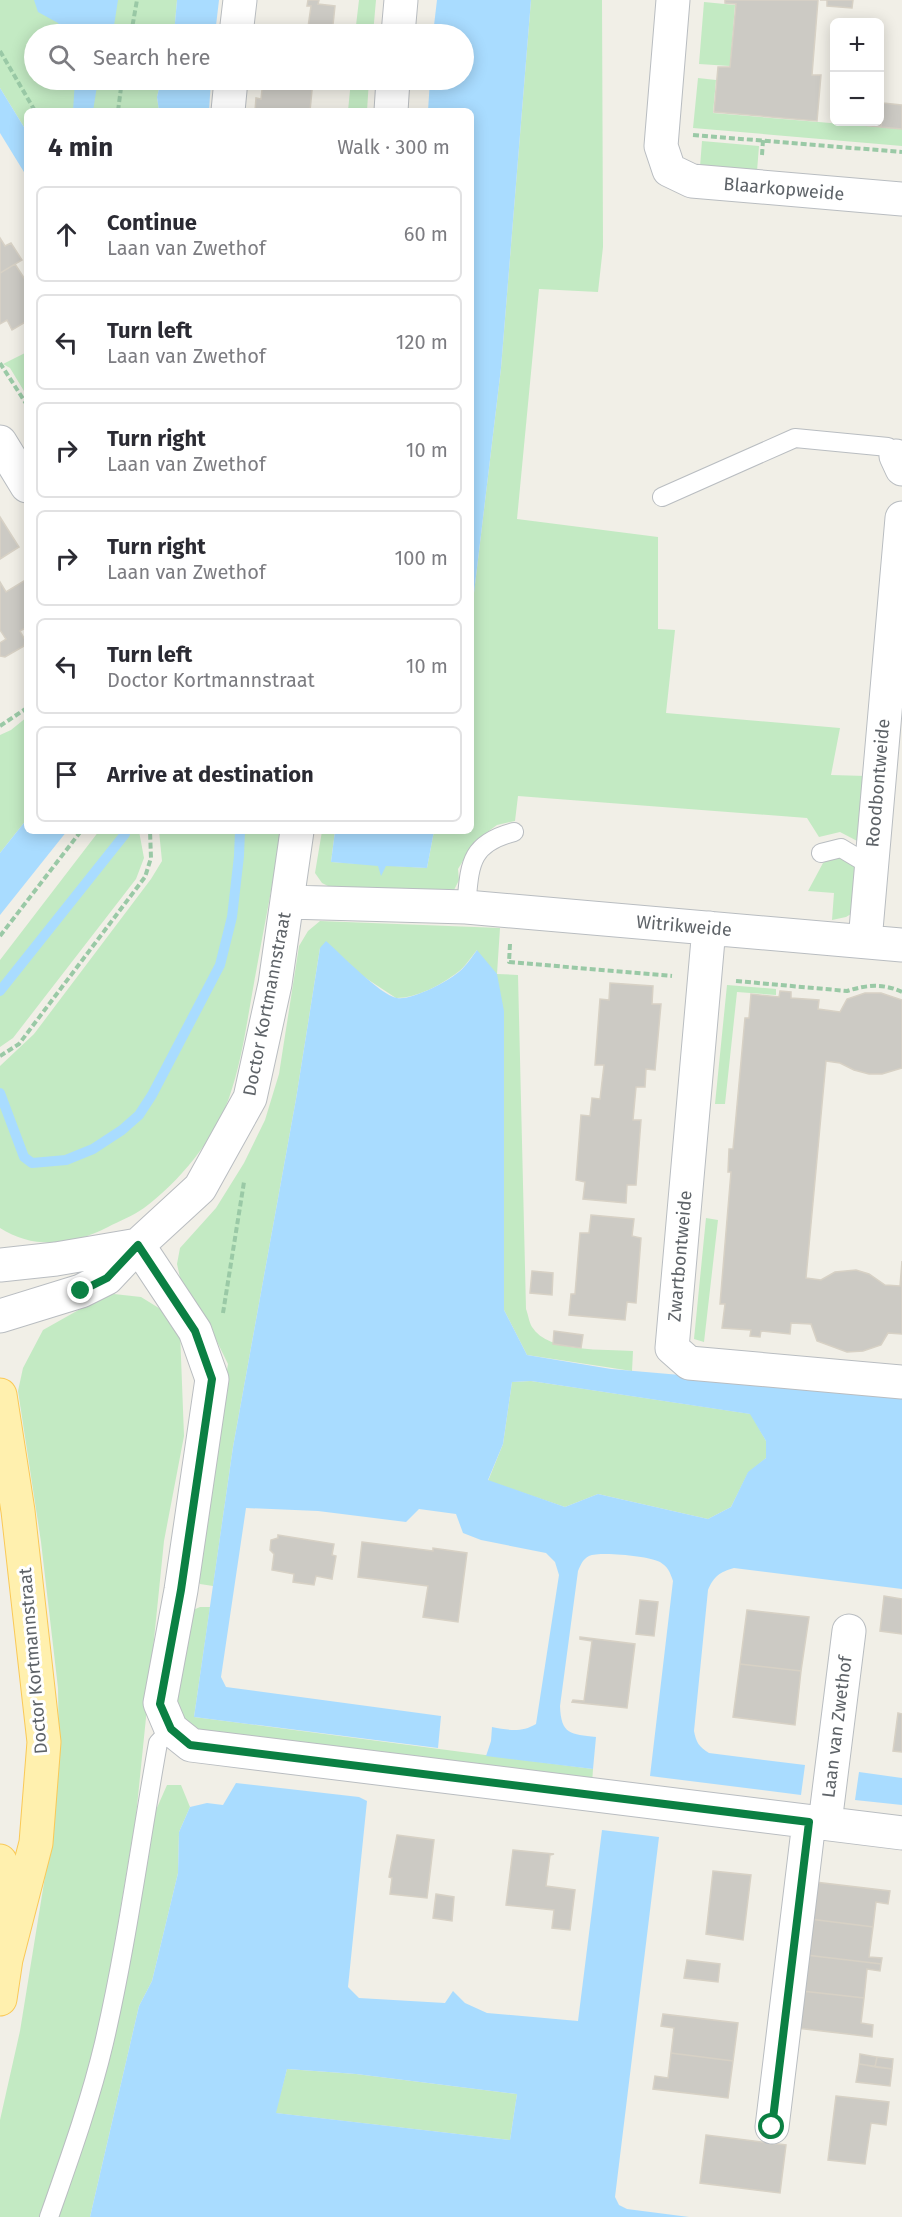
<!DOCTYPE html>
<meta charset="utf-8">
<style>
:root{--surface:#fff;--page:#f7f7f7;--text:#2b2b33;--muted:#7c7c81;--line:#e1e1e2}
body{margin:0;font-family:"Fira Sans",sans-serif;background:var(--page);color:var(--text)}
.controls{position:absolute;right:18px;top:18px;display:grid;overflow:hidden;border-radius:9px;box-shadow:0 3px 15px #0003}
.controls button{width:54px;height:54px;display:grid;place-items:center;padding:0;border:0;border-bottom:2px solid var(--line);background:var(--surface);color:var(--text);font:30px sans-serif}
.stop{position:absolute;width:18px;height:18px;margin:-14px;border:4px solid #0b8043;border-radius:50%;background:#fff}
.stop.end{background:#0b8043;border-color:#fff;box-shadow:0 2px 6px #0008}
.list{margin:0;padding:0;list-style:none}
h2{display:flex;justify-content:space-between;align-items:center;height:78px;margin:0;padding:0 24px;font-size:26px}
h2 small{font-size:20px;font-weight:400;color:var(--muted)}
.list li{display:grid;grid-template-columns:39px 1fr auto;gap:18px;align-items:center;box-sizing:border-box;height:96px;margin:0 12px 12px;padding:0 12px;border:2px solid var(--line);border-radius:9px}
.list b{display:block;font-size:22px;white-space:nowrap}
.list p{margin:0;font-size:20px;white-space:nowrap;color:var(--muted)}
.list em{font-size:20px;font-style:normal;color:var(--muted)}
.icon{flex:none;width:33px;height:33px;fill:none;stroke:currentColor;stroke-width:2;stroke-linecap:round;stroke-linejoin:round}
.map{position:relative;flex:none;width:902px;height:2217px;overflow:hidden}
.search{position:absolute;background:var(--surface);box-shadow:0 3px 15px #0003;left:24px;top:24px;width:450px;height:66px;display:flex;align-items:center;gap:15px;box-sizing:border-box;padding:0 21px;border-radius:33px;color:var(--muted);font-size:22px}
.panel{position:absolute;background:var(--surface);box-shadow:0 3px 15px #0003;left:24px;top:108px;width:450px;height:726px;border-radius:9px}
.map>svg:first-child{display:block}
</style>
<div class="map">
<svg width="902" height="2217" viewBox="0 0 902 2217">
<rect width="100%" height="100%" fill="#f1efe7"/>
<path fill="#c3eac3" d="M0 0H177L174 34H34V80H161L157 97 159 111H27V132L0 88Z
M359 0H376L373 34H355Z
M531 0H602L603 247 598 292 539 289 517 519 658 537V629L675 630 666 713 840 728 831 775 866 776 861 843 840 832 819 837 807 818 518 796 515 821 497 825 475 841 458 869 459 880 453 892 328 886 322 883 315 873 322 831H335L331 862 427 868 434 831H471V618L501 368Z
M704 2 735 5 730 66 699 64Z
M698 78 716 80 713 113 902 129V146L693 128Z
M351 80H369L367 111H348Z
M702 141 759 146 757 171 700 167Z
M27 352V396L10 368 3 364Z
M27 717V819L0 853V735L11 730Z
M99 831H139L144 858 136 879 13 1038 0 1047V960Z
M159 831H282C273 882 263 932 254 983 247 1021 242 1061 229 1098 214 1140 179 1182 144 1208 133 1216 119 1221 108 1227 73 1245 34 1250 0 1228V1066L34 1034 151 879 162 861Z
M840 854 861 867 856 911 846 917 832 920 834 893 808 891 823 863Z
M320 921 500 928 497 974 518 975 526 1309C528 1314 529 1322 532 1327 548 1353 605 1349 633 1351L632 1371 527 1355 504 1310 477 950C471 957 465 967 458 972 441 985 417 998 396 998L320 948 296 1099 233 1447 213 1586 200 1584 194 1573 228 1364 202 1311 181 1282 177 1264 180 1248 216 1208 244 1163 265 1120 279 1074 299 946 308 931Z
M727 985 776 989V995L737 992 725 1104H715Z
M706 1218 718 1220 704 1342 694 1339Z
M114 1294 141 1297 162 1310 180 1331 184 1436 164 1541 136 1816 99 2037 68 2142 40 2217H0V2120L20 2031 48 1858 59 1754 58 1688 41 1542 18 1391 23 1368 43 1330 98 1299Z
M531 1381 751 1414 766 1441V1458L748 1473 731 1507 708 1519 598 1494 565 1507 488 1481 503 1444 512 1382Z
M200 1607H210L194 1717 593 1769 592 1784 205 1737 170 1707 193 1610Z
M167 1785H181L190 1807 179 1832 178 1873 152 1981 139 2006 90 2217H58L90 2126 108 2056 148 1838 156 1810Z
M287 2069 356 2074 517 2094 510 2140 275 2113Z"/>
<path fill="#a9dcff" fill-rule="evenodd" d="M34 0H118L113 32 111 34H66L58 23 38 12Z
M177 0H219L215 34H174Z
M437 0H531L501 368 471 618V111H428L430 80H464V34H433Z
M75 80H98L93 111H73Z
M161 80H211L209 111H159L157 97Z
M0 88 27 132V177L0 133Z
M27 819V831H67L0 915V853Z
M335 831H434L427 868 386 866 381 876 378 866 331 862Z
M326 941C341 954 380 995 397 998 411 1001 449 981 460 971 466 966 472 957 477 950L497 974 504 1011V1310L527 1355 611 1369 902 1394V1589L734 1568C720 1572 714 1576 708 1590L694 1731C696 1742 699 1747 709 1753L805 1765 801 1795 650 1776 673 1581C670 1572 668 1567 660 1562 649 1556 600 1551 589 1556 583 1559 581 1564 578 1571L560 1706C561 1735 571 1734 596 1737L593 1769 486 1756 491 1741 492 1727C508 1730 521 1733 536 1724L559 1575 555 1562 546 1553 481 1540 463 1533 456 1514 419 1509 406 1522 318 1511 246 1508 221 1677 226 1687 441 1716 438 1748 194 1717 233 1447 296 1099 320 948ZM531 1381 750 1414 766 1441V1458L748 1472 731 1507 708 1519 598 1494 565 1507 488 1480 503 1444 512 1382Z
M859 1772 902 1778V1805L855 1800Z
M236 1783 359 1797 367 1801 348 1987 359 1998 445 2003 453 1991 465 2003 487 2013 578 2021 602 1830 659 1837 615 2197 619 2205 627 2209 689 2217H90L139 2006 152 1981 178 1873 179 1832 190 1807 207 1803 223 1805ZM287 2069 356 2074 517 2094 510 2140 276 2113Z"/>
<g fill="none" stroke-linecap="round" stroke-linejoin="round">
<path stroke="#a9dcff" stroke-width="10" d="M0 991 125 834
M0 1093 24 1157 32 1163 66 1160 93 1149 122 1130 139 1115 152 1095 220 965 232 917 239 856 240 831"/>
</g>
<path fill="#cccac4" stroke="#d7d1c5" stroke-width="1.5" d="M308 0H319L318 4 335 6 332 34H301L302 26 308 27 311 6H307Z
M725 0H818L812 75H821L817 121 714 112 718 67H730L736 4 725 3Z
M820 0H853L852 8 827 6V0Z
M263 80H313L310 111H255L256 98 261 99Z
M880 103H883L881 127 850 124 851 122H880Z
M883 103 902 105V129L881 127Z
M0 238 5 246 11 243 22 260 0 273Z
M15 264 24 278 26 276 27 277V321L12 330 7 320 0 324V273Z
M0 517 19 547 0 559Z
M27 579V627L20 631 25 640 24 646 5 657 0 656V643L6 639 0 630V582L6 592Z
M610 983 653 986 652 1004H661L655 1070 646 1069 645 1087H636L633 1120H641L636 1185H627L626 1203 583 1199 585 1182 576 1180 581 1115 590 1116 592 1098 600 1099 604 1065H595L600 999 609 1000Z
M780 991 791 992V998L819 1000 818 1009 840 1012 847 999 865 993H881L902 1000V1068L882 1074H869L854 1070 840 1063 826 1061 806 1278 821 1280 835 1272 856 1270 869 1274 885 1285 900 1286 902 1261V1334L888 1333 881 1345 863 1351 847 1352 817 1341 811 1324 791 1323 790 1334 761 1331 760 1337 750 1336 751 1330 722 1328 725 1304H720L731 1172H728L729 1149H733L745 1018H749L751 994 779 997Z
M591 1215 634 1219 632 1236 641 1238 636 1303 627 1302 625 1320 569 1315 571 1294H575L580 1233H589Z
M532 1271 553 1273 552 1295 530 1293Z
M554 1331 583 1335 581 1348 553 1344Z
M278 1535 334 1544 332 1555 336 1556 332 1579 316 1576 314 1585 293 1582 294 1574 272 1570 274 1554 270 1550 271 1540 278 1538Z
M362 1542 433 1551V1548L467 1553 458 1622 423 1617 428 1586 358 1577Z
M884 1596 902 1599V1634L880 1631Z
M640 1600 658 1602 654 1636 636 1634Z
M747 1610 809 1617 801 1671 740 1664Z
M580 1637 635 1644 627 1708 572 1702 573 1700 584 1701 592 1641 580 1639Z
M740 1664 801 1671 795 1725 733 1717Z
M898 1713 902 1714V1752L893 1751Z
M397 1835 434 1840 427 1898 390 1894 392 1878 389 1877Z
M513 1850 554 1854 550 1855 546 1886 575 1890 570 1930 552 1928 554 1910 506 1905Z
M713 1871 751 1875 743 1940 706 1934Z
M815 1882 890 1891 888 1904 876 1902 873 1927 810 1919Z
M436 1894 454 1897 452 1921 433 1918Z
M810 1919 873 1927 869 1957 882 1958 881 1964 806 1955Z
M806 1955 881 1964 880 1971 867 1969 864 1998 802 1991Z
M687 1960 720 1964 718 1982 684 1978Z
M802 1991 864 1998 861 2023 873 2025 872 2037 797 2028Z
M663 2014 738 2023 733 2061 671 2053 674 2028 661 2026Z
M671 2053 733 2061 728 2098 653 2089 655 2076 668 2078Z
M860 2054 877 2057 875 2067 859 2064Z
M877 2057 893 2059 892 2069 875 2067Z
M859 2064 892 2069 890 2086 856 2082Z
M836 2096 889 2102 886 2125 871 2123 865 2164 828 2160Z
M706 2135 786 2145 780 2193 700 2183Z"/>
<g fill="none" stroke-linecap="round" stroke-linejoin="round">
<g stroke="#b9bdc1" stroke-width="20">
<path id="lane" d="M662 497 795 438 888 447 896 456
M821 853 841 848 871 866
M466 907C470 866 468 844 514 832
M49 2217C69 2160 90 2102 104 2043 127 1944 140 1843 158 1743L171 1729"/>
</g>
<g stroke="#b9bdc1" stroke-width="35">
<path id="street" d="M673 0 661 146 669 170 692 181 902 199
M236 34 240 0
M398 34 401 0
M228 111 231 80
M391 111 393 80
M0 442 27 486
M896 456 902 469
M288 902 466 907 902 945
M709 928 672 1348 689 1363 902 1382
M865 941 902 518
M138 1245 195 1331 212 1379 181 1590 160 1703 171 1729 191 1745 902 1833
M0 1265 56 1259 138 1245
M0 1316 81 1291 107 1278 138 1245 200 1188 250 1098 275 984 297 831
M825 1823 849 1631
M772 2127 809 1822"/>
</g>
<g stroke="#fac957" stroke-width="35">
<path id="primary" d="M0 1395 18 1511 44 1742 36 1843 6 1959 0 1999
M0 1861 4 1928"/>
</g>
<path stroke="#9ac9a6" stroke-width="4" stroke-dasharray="6 3" stroke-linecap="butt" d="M131 34 137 0
M0 51 35 111
M118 111 122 80
M693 135 902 152
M762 155 763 140
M0 363 27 405
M0 726 27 708
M0 936 81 831
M510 944 509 962 672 976
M736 981 847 991C866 985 883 983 902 992
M0 1056 19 1044 145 877 151 858 150 831
M223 1313 244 1182"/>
<use href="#lane" stroke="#fff" stroke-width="18"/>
<use href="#street" stroke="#fff" stroke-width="33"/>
<use href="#primary" stroke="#fff0ae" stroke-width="33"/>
</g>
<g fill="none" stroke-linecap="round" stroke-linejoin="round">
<path stroke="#0b8043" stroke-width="8" d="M81 1291 107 1278 138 1245 195 1331 212 1379 181 1590 160 1704 171 1729 190 1745 809 1822 772 2127"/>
</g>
<g text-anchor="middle" stroke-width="6" stroke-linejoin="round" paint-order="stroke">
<g font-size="18" fill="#5e6368" stroke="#fff">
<text transform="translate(784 189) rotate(5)" y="6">Blaarkopweide</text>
<text transform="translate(878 783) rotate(-85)" y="6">Roodbontweide</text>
<text transform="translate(684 926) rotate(5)" y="6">Witrikweide</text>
<text transform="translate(267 1004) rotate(-79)" y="6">Doctor Kortmannstraat</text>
<text transform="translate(680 1256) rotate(-85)" y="6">Zwartbontweide</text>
<text transform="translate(33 1661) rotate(-95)" y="6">Doctor Kortmannstraat</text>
<text transform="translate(837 1727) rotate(-83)" y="6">Laan van Zwethof</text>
</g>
</g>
</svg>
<div class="controls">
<button>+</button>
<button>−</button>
</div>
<div class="stop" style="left:772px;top:2127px"></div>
<div class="stop end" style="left:81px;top:1291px"></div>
<div class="search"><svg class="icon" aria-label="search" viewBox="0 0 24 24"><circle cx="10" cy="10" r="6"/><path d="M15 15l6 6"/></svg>Search here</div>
<section class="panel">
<h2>4 min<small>Walk · 300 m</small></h2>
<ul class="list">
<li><svg class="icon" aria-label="ahead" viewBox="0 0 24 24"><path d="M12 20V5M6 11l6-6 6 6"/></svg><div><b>Continue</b><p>Laan van Zwethof</p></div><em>60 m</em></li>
<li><svg class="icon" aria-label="left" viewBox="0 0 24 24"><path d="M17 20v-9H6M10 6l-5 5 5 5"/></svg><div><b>Turn left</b><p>Laan van Zwethof</p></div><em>120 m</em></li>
<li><svg class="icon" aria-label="right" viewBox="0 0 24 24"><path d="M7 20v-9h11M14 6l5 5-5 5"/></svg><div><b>Turn right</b><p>Laan van Zwethof</p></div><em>10 m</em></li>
<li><svg class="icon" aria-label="right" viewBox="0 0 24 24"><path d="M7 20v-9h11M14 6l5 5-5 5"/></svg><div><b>Turn right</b><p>Laan van Zwethof</p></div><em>100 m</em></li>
<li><svg class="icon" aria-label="left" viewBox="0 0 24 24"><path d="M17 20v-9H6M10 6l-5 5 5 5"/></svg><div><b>Turn left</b><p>Doctor Kortmannstraat</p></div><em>10 m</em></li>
<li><svg class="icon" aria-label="arrive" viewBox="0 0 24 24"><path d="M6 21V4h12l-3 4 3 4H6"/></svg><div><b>Arrive at destination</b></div></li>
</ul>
</section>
</div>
